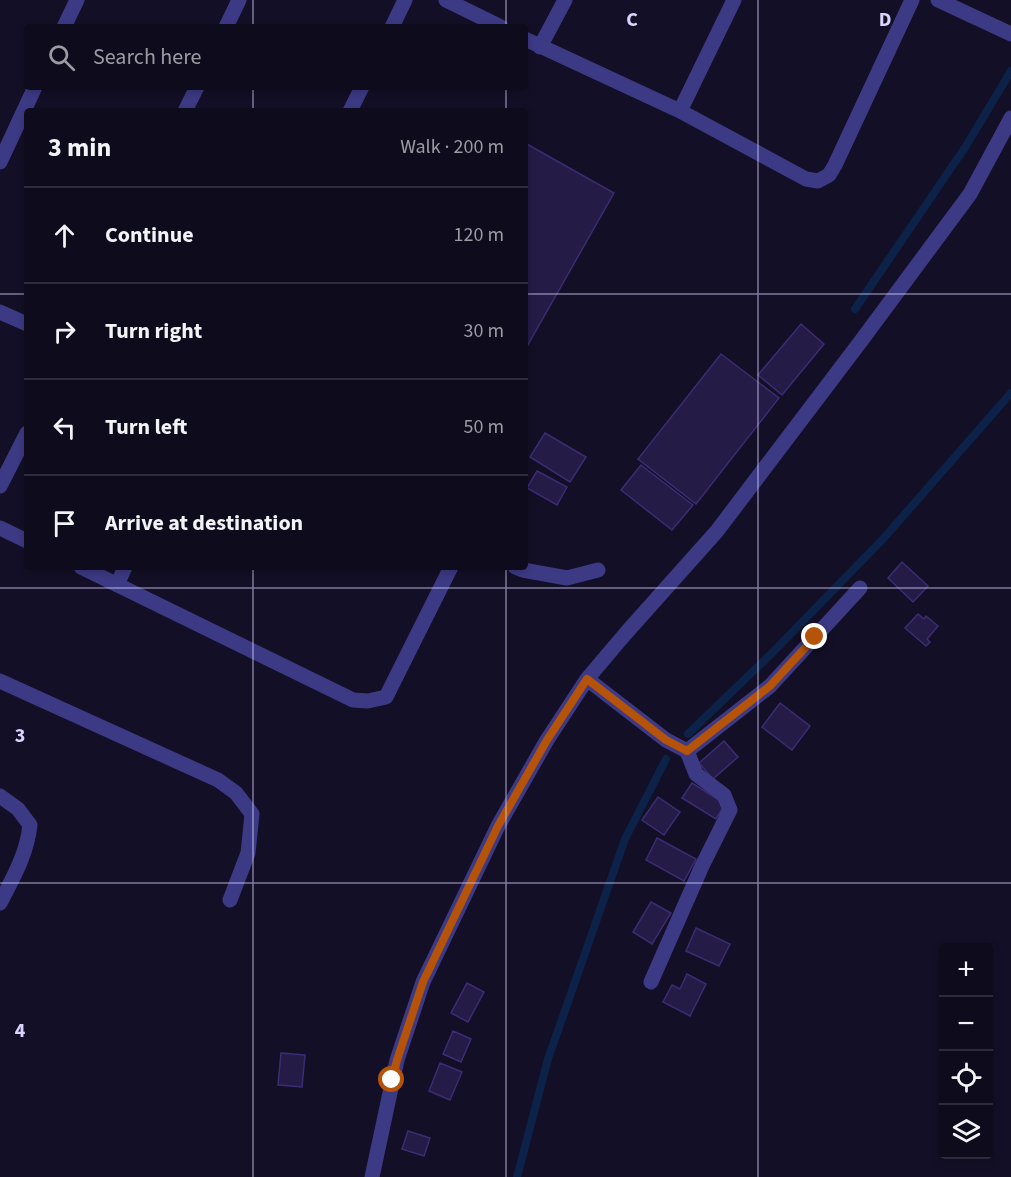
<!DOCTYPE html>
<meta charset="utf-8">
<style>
:root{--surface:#0e0b1c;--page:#1c1929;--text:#f1f3f6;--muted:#9b9ba3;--line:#2e2b3b}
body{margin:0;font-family:"Source Sans 3",sans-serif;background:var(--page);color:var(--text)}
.controls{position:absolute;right:18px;bottom:18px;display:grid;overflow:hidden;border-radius:6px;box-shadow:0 3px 9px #0003}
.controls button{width:54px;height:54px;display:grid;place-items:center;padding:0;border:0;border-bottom:2px solid var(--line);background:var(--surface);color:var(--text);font:30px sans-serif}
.stop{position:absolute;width:18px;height:18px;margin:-14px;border:4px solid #b45309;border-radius:50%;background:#fff}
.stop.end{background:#b45309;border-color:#fff;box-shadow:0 2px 6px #0008}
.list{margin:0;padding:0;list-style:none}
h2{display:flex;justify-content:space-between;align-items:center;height:78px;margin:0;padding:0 24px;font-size:26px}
h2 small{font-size:20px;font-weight:400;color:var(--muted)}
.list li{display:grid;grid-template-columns:39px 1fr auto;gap:18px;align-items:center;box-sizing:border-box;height:96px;padding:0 24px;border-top:2px solid var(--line)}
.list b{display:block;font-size:22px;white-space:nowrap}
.list em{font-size:20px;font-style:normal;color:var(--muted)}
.icon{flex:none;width:33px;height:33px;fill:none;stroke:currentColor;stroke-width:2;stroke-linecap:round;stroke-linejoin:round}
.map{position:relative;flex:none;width:1011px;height:1177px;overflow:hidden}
.search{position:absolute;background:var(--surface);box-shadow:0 3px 9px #0003;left:24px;top:24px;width:504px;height:66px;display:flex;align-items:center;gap:15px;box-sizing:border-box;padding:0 21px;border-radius:6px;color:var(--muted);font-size:22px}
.panel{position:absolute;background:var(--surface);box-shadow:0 3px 9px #0003;left:24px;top:108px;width:504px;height:462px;border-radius:6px}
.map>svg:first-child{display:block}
</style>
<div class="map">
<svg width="1011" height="1177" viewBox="0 0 1011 1177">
<rect width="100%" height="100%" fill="#130f26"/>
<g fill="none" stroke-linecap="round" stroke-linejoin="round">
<path stroke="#0c2248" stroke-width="8" d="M855 309 966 146 1011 71
M688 734 771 654 883 539 1011 393
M517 1177 548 1059 625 839 666 759"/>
</g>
<path fill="#241b47" stroke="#3b2d73" stroke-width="1.5" d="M525 143 614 193 525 350Z
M801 324 824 344 782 395 758 375Z
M721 354 779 398 696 504 638 459Z
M545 433 586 457 570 482 530 457Z
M641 465 693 505 672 530 621 490Z
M537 471 567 487 557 505 527 488Z
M902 562 928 586 913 602 888 578Z
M918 614 924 619 926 616 938 626 927 639 930 642 926 646 905 628Z
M780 703 810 726 792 750 762 727Z
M724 741 738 757 713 779 699 763Z
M692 783 725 804 716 819 682 798Z
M658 797 680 812 664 835 642 820Z
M657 838 696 859 684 881 646 860Z
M651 902 671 913 652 944 633 932Z
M696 928 730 944 719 966 686 951Z
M687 974 706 984 690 1016 663 1002 672 985 680 989Z
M467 983 484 992 468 1022 451 1013Z
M453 1031 471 1039 461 1062 443 1054Z
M281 1053 305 1055 302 1087 278 1085Z
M440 1063 462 1072 450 1100 429 1091Z
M408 1131 430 1138 424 1156 402 1149Z"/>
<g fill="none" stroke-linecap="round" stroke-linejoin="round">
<path stroke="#3d3a85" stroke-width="15" d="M446 0 501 27
M938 0 1011 34
M64 27 77 0
M226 27 239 0
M392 27 405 0
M525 39 680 111 806 179 818 181 829 175 835 165 912 0
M540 47 565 0
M185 111 197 87
M350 111 362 87
M680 111 734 0
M0 162 35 87
M0 312 27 324
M0 486 27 433
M0 528 27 541
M81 567 353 700 368 701 386 697 451 567
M515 567 523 570 567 578 598 570
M117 585 125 567
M587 679 666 740 687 751 696 774 724 795 730 810 702 866 651 982
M0 681 218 780 236 793 252 814 248 853 230 900
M687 751 770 686 860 588
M0 796 18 809 30 825C27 854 13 878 0 903
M372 1177 397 1060 423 982 498 826 547 740 587 679 626 633 717 531 861 341 970 194 1011 118"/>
</g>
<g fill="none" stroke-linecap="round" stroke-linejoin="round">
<path stroke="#b45309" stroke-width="8" d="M392 1080 397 1060 423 982 498 826 547 740 587 679 666 740 687 751 770 686 815 637"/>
</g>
<path fill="none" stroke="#d9d4ff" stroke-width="1.5" stroke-opacity="0.55" d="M253 0V27M506 0V27M758 0V1177M253 87V111M506 87V111M0 294H27M525 294H1011M253 567V1177M506 567V1177M0 588H1011M0 883H1011"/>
<g font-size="20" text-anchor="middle" font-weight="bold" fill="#d9d4ff" stroke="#130f26" stroke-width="5" stroke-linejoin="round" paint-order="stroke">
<text x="632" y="26">C</text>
<text x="885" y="26">D</text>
<text x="20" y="742">3</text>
<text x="20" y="1037">4</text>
</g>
</svg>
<div class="controls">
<button>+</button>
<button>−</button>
<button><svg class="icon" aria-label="locate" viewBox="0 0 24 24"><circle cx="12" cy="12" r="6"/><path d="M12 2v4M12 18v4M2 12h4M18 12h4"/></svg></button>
<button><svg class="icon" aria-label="layers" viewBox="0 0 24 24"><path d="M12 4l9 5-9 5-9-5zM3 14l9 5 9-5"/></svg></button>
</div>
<div class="stop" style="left:392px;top:1080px"></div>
<div class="stop end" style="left:815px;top:637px"></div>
<div class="search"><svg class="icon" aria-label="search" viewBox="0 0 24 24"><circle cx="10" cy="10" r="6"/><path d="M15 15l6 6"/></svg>Search here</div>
<section class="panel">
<h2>3 min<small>Walk · 200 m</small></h2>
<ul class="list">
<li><svg class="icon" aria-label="ahead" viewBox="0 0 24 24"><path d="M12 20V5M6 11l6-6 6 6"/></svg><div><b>Continue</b></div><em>120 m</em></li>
<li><svg class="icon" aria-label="right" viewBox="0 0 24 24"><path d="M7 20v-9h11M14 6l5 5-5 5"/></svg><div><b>Turn right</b></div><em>30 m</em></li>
<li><svg class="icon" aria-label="left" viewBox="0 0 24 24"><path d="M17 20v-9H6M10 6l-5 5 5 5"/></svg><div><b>Turn left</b></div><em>50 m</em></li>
<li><svg class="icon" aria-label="arrive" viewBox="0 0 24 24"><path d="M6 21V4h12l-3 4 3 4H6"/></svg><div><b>Arrive at destination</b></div></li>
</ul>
</section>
</div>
